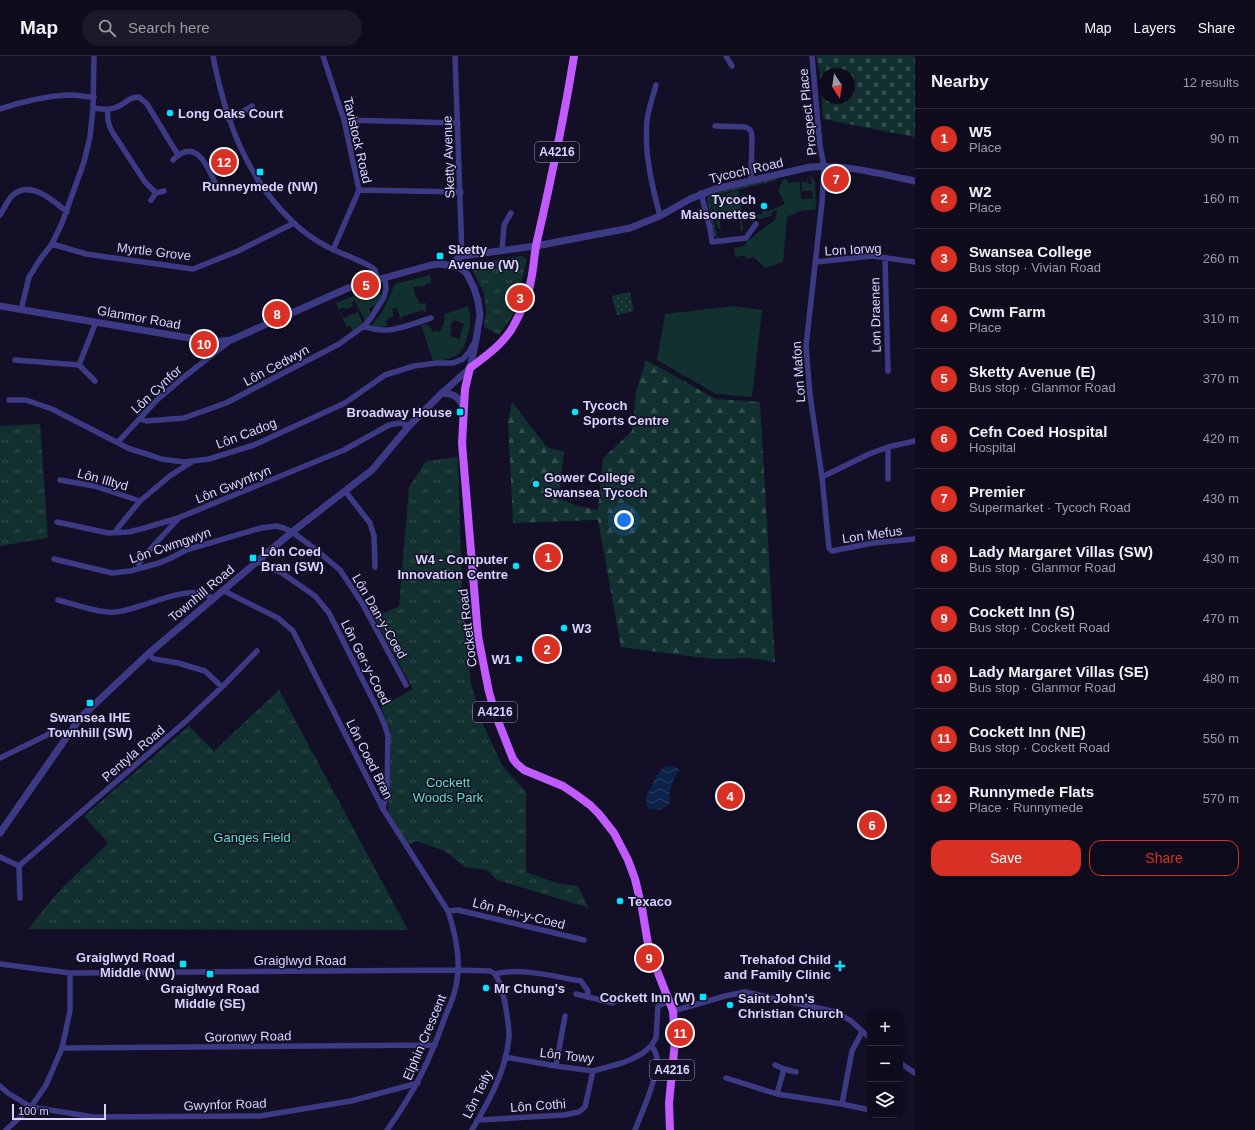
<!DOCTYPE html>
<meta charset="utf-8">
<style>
:root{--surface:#0e0b1c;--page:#1c1929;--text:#f1f3f6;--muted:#9b9ba3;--line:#2e2b3b;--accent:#d93025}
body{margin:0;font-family:Arial,sans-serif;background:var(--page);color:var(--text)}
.controls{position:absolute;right:12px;bottom:12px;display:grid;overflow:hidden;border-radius:8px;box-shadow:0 2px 6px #0003}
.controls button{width:36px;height:36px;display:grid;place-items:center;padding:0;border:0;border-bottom:1px solid var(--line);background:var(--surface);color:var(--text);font:20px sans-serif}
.compass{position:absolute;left:819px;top:12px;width:36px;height:36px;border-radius:50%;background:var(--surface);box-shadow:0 2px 6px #0003;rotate:167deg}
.scale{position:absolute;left:12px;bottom:10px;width:94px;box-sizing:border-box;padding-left:4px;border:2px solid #d9d4ff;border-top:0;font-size:11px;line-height:14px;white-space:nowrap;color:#d9d4ff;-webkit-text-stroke:3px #130f26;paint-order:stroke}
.you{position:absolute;left:624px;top:464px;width:14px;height:14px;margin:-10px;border:3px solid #fff;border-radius:50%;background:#1a73e8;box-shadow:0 0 0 6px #1a73e833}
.badge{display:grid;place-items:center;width:26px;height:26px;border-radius:50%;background:var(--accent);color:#fff;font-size:13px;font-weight:700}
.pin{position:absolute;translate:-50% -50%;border:2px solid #fff;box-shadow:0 1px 4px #0006}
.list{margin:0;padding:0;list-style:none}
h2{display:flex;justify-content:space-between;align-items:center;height:52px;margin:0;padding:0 16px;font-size:17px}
h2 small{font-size:13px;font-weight:400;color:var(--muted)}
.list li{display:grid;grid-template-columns:26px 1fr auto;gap:12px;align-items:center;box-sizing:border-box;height:60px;padding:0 16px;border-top:1px solid var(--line)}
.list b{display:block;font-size:15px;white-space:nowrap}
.list p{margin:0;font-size:13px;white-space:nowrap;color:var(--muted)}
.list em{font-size:13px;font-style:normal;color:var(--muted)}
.actions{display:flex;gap:8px;padding:12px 16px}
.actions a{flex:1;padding:9px 0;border:1px solid var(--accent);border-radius:12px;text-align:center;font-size:14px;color:var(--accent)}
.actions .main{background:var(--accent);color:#fff}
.icon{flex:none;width:22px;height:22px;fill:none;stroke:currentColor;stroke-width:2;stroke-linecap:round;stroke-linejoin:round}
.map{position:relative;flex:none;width:915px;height:1074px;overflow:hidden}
header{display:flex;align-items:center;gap:24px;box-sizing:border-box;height:56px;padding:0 20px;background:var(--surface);border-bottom:1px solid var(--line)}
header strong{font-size:19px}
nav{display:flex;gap:22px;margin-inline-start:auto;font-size:14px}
.search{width:280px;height:36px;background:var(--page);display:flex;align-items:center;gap:10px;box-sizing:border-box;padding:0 14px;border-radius:22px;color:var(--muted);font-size:15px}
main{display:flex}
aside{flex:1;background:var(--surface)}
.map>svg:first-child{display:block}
</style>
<header>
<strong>Map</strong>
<div class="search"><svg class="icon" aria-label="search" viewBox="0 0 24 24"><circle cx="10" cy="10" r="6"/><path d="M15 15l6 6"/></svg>Search here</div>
<nav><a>Map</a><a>Layers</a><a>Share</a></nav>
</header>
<main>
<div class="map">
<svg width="915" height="1074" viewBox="0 0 915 1074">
<defs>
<pattern id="grass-dots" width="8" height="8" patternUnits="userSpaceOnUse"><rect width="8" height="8" fill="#12302f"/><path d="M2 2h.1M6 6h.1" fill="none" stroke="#344d4e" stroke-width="1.8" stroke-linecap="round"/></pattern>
<pattern id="forest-firs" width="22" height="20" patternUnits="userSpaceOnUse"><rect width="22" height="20" fill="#12302f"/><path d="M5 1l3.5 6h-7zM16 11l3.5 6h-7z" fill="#344d4e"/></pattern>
<pattern id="cemetery-stones" width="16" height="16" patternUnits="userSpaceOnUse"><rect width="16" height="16" fill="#12302f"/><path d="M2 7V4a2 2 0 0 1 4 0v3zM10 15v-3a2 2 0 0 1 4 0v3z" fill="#344d4e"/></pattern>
<pattern id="park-tufts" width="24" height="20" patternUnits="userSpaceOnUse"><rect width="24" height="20" fill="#12302f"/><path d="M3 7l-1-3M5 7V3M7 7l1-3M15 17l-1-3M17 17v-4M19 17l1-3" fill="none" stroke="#344d4e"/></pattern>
<pattern id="water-waves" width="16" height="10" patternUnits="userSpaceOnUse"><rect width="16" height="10" fill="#0c2248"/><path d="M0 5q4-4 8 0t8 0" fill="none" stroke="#2f4163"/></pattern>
</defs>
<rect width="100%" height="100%" fill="#130f26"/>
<path fill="url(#grass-dots)" d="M776 122 777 124 711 140 710 141 712 159 718 183 714 179 707 143 710 138Z
M630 236 634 255 617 259 612 240Z"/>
<path fill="url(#forest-firs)" d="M646 304 716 343 760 346 775 606 751 602 717 603 696 601 621 591 598 464 513 467 508 365 512 346 547 391 564 396 559 442 577 450 598 454 603 402 632 375 636 336Z"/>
<path fill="url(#cemetery-stones)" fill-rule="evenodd" d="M816 0H915V81L823 63 820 18ZM825 18H849V42H825Z"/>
<path fill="url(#park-tufts)" d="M522 200 527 203 513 259 499 279 484 271 486 255 484 238 470 208Z
M40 368 48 482 0 490V370Z
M458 401 462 537 471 628 482 666 502 709 526 736V816L556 827 578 830 589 852 497 824 487 814 465 811 445 795 416 785 408 789 388 755 391 698 390 675 381 651 413 633 374 562 399 550 409 431 426 405Z
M279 634 408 874 28 873 59 835 108 787 84 760 189 670 214 695Z"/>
<path fill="#12302f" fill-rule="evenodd" d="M807 120 808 128H812L810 120 815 125 816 153 801 155 787 161 783 206 765 212 754 201 746 203 745 199 737 201 735 200 734 192 744 190 747 186V185L775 164 777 154 772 156 771 160 760 163 755 161 742 163 743 175H741L739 159 730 161 728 155 718 157 721 172 718 173 710 143 738 134 743 160 762 158V156L766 154 767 156 785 148 778 134 783 124 787 123 788 127 798 126V127H800L801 143H813L812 135H802V126H807Z
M430 219 431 227 425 228V230L419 231V230L413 231 416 242H418L419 247 421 248 426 247V255L424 257 423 254 401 261V265L397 252 392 253 394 260 388 262V264H386L387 270H382L381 272 372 270V268L382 256 395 228Z
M378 232 380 234 381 240 376 250 369 252 371 257 365 265 355 245 351 247 353 250 345 254 344 251 339 253 344 262 358 256 363 268 353 275 350 270 347 272 336 247 361 237Z
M468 250C473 265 469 280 462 294 455 303 444 304 433 305L421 269 425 268 430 270 433 276 437 274 438 276 442 273 441 272 444 268 445 258ZM455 264 464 268 460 278H461L460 283 452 281 450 279 452 273H450L452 265 454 266Z
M734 250 762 254 752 341 716 338 657 304 665 258Z"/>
<path fill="url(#water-waves)" d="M670 710 676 711 679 714C678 718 675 719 674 723 672 728 672 731 669 736 669 738 670 740 670 742 670 754 658 755 649 753 647 750 646 748 646 744 646 738 659 714 664 711 666 710 668 710 670 710Z"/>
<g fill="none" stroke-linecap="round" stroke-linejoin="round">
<path stroke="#3d3a85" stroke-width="5.5" d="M213 0C225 62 246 123 294 167 303 176 315 184 326 190 335 196 370 207 375 214 376 217 377 221 377 223
M323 0 344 64 359 134 333 194
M455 0 462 200
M726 0 732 10
M812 0 820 90 824 110 822 146 806 290 810 339 822 421 829 492 832 495 873 487 915 483
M656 29C653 41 648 53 647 65 644 97 652 130 660 160
M93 52C101 53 111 55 119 50 127 46 129 41 139 41L147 48 178 99
M0 53C21 46 46 40 69 39 77 39 86 41 94 41
M108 53C107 63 108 69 113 77L145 126 156 137
M229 64 252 50
M344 64 458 67
M715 70 745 71C751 73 752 76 752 82L751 124
M173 104C197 79 209 114 218 133
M359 134 461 136
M701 137 710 172 712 186 746 182 756 168
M151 144 156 137 164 135
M0 159C4 153 7 145 12 140 29 123 53 144 67 156
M52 188 86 198 193 213 238 195 294 167
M502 195 504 169 511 157
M885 202 888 315
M816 206 873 200 915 206
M21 254 29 221 41 202 52 188 62 167 84 106 90 81 93 52 94 0
M364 270C388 280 408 269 431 262
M15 304 79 309 96 266
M79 309 95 325
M9 344H26L52 353 130 393 150 399 161 403 184 406 209 403 254 389 345 347 385 319 414 310 437 307H453L463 303 469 296 474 287
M140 363 146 365 184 362 226 347 339 288 364 270 371 262 384 241 386 233 385 221
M118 386 157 344 184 321 231 284
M888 391V423
M822 421 869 398 888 391 915 385
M60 424 94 430 140 445
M345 435 370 467 374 480 375 511
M57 466 108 477 129 476 141 473 178 462 344 394 389 369 400 367 409 370
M117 476V473L140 445 171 419 192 406
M54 503 112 517 130 515 159 507 171 502 186 494 261 472 276 470 284 472 292 476 314 492 340 514 362 547 406 629
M258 505 267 511 282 517 315 540 329 557 379 656 385 670 388 680 387 734 383 753
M140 512 139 508 143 501 178 463
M222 534 278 562 293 575 383 753 448 855C455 876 461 901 457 924 456 937 450 949 445 961 430 1004 414 1037 387 1074
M58 544C74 548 100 558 115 556 139 554 183 530 205 538 207 539 210 541 212 543
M148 598 154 603 178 607 205 615 222 631
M0 702 53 676 58 675 67 680
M0 801 19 810
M19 810 186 665 222 631 257 595
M19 810 20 842
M448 855 458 854 584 884
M0 908 70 917 458 914 490 915 495 918C522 911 554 921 581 925L588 935 587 941
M576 938 613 947
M673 955 725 940 745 936 836 956 851 965 870 982
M62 992 435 989
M505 1001 556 1010 593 1015 622 1007 632 1003 643 997 651 990 656 982 658 950 670 945
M900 1007 915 1017
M775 1009 784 1013 796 1016
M556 1010 565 960
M726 1022 777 1038 842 1048 870 1054
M0 1030 8 1037 31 1051 94 1061 260 1060 351 1045 418 1027
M777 1038 784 1013
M842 1048 852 995 862 976
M478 1064 564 1059 579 1056 585 1051 593 1015
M6 1074 31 1051 46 1029 62 992 70 955V917
M472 1074C489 1045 506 1015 509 981 509 970 507 958 505 947 503 937 501 927 495 918
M635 1074C642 1056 657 1023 657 1004 657 998 655 994 651 990"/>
<path stroke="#3d3a85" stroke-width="7" d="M452 209 457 203 462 200 536 190 630 172 660 160 690 143 715 133 810 111C845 108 881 118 915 125
M0 250 213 286 231 284 348 232 431 209 440 208 447 209 455 210 462 213 467 218 474 232 478 245 480 259 476 284 470 312 442 337 409 370 372 414 292 476 148 598 80 662 0 777
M442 337C456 338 458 341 464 352"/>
<path stroke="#c25bff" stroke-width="8" d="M574 0C564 62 551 124 537 185 534 198 534 211 531 224 529 239 522 254 515 267 506 286 487 299 470 312L465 333 462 387 478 580 489 636 496 660 513 703 517 708 524 714 563 730 575 738 590 749 599 758 614 777 628 804 635 823 642 852 649 894 673 955 675 985 669 1047 670 1074"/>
</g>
<g fill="#00e5ff" stroke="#130f26" stroke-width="1.5">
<circle cx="170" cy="57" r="4"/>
<rect x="256" y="112" width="8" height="8" rx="2"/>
<circle cx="764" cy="150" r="4"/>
<rect x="436" y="196" width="8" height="8" rx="2"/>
<rect x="456" y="352" width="8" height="8" rx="2"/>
<circle cx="575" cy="356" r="4"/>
<circle cx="536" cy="428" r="4"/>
<rect x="249" y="498" width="8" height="8" rx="2"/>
<circle cx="516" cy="510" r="4"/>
<circle cx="564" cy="572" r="4"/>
<circle cx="519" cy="603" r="4"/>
<rect x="86" y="643" width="8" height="8" rx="2"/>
<circle cx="620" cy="845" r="4"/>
<rect x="179" y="904" width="8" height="8" rx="2"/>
<path d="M838 904h4v4h4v4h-4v4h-4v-4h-4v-4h4z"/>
<rect x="206" y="914" width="8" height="8" rx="2"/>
<circle cx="486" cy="932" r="4"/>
<rect x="699" y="937" width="8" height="8" rx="2"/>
<circle cx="730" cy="949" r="4"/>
</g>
<g text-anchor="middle" stroke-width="3" stroke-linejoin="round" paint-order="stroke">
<g fill="#130f26" stroke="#9e99be" stroke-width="1">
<rect x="535" y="86" width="44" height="20" rx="3"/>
<rect x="473" y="646" width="44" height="20" rx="3"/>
<rect x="650" y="1004" width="44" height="20" rx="3"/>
</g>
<g font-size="12" font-weight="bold" fill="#d9d4ff">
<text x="557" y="100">A4216</text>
<text x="495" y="660">A4216</text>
<text x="672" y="1018">A4216</text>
</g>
<g font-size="13" fill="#d9d4ff" stroke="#130f26">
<text transform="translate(807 56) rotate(-96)" y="5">Prospect Place</text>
<text transform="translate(358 84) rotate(77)" y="5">Tavistock Road</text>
<text transform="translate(448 101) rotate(-92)" y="5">Sketty Avenue</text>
<text transform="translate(746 114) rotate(-13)" y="5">Tycoch Road</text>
<text transform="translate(853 193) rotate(-3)" y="5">Lon Iorwg</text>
<text transform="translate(154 195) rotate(7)" y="5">Myrtle Grove</text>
<text transform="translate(875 259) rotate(-91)" y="5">Lon Draenen</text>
<text transform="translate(139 261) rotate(10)" y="5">Glanmor Road</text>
<text transform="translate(276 309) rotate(-28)" y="5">Lôn Cedwyn</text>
<text transform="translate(798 316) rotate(-94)" y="5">Lon Mafon</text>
<text transform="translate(156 333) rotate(-43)" y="5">Lôn Cynfor</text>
<text transform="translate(246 377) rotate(-21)" y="5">Lôn Cadog</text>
<text transform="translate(103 423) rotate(15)" y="5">Lôn Illtyd</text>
<text transform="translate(233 428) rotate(-22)" y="5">Lôn Gwynfryn</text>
<text transform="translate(872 478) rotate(-8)" y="5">Lon Mefus</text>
<text transform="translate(170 489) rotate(-19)" y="5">Lôn Cwmgwyn</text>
<text transform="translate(201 537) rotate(-40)" y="5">Townhill Road</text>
<text transform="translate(380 560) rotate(60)" y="5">Lôn Dan-y-Coed</text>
<text transform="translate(467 572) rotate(-97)" y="5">Cockett Road</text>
<text transform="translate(366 606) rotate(63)" y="5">Lôn Ger-y-Coed</text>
<text transform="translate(133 697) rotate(-41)" y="5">Pentyla Road</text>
<text transform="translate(370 703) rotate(63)" y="5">Lôn Coed Bran</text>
<text transform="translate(519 857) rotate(14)" y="5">Lôn Pen-y-Coed</text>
<text x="300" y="909">Graiglwyd Road</text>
<text transform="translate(248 980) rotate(-1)" y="5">Goronwy Road</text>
<text transform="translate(424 981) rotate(-67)" y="5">Elphin Crescent</text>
<text transform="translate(567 999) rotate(7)" y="5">Lôn Towy</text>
<text transform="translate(477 1038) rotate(-64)" y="5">Lôn Teify</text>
<text transform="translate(225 1048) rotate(-2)" y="5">Gwynfor Road</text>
<text transform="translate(538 1049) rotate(-4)" y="5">Lôn Cothi</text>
</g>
<g font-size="13" font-weight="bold" fill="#d9d4ff" stroke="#130f26" text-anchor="start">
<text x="178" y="62">Long Oaks Court</text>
<text x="260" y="135" text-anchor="middle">Runneymede (NW)</text>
<text x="756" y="148" text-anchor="end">Tycoch<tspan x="756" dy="15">Maisonettes</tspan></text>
<text x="448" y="198">Sketty<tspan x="448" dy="15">Avenue (W)</tspan></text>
<text x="583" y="354">Tycoch<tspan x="583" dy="15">Sports Centre</tspan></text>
<text x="452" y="361" text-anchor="end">Broadway House</text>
<text x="544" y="426">Gower College<tspan x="544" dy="15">Swansea Tycoch</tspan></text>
<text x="261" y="500">Lôn Coed<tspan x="261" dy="15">Bran (SW)</tspan></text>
<text x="508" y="508" text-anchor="end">W4 - Computer<tspan x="508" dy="15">Innovation Centre</tspan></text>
<text x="572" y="577">W3</text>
<text x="511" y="608" text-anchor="end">W1</text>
<text x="90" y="666" text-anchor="middle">Swansea IHE<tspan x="90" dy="15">Townhill (SW)</tspan></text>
<text x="628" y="850">Texaco</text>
<text x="175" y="906" text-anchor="end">Graiglwyd Road<tspan x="175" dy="15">Middle (NW)</tspan></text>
<text x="831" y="908" text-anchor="end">Trehafod Child<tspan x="831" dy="15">and Family Clinic</tspan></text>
<text x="210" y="937" text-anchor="middle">Graiglwyd Road<tspan x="210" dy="15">Middle (SE)</tspan></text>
<text x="494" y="937">Mr Chung's</text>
<text x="695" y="946" text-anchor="end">Cockett Inn (W)</text>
<text x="738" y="947">Saint John's<tspan x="738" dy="15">Christian Church</tspan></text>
</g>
<g font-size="13" fill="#5fe0c0" stroke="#130f26">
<text x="448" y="731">Cockett<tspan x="448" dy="15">Woods Park</tspan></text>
<text x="252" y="786">Ganges Field</text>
</g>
</g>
</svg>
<div class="controls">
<button>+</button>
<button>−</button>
<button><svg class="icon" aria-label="layers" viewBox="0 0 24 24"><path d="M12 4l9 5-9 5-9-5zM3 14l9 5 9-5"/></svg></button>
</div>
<svg class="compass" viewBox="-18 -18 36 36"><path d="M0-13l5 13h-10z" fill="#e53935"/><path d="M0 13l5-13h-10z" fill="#9b9ba3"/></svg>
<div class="scale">100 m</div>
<div class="you"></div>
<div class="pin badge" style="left:548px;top:501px">1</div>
<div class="pin badge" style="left:547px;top:593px">2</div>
<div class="pin badge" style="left:520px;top:242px">3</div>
<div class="pin badge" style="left:730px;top:740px">4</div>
<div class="pin badge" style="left:366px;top:229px">5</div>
<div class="pin badge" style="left:872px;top:769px">6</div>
<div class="pin badge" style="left:836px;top:123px">7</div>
<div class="pin badge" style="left:277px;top:258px">8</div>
<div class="pin badge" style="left:649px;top:902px">9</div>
<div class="pin badge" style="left:204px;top:288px">10</div>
<div class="pin badge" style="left:680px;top:977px">11</div>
<div class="pin badge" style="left:224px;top:106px">12</div>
</div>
<aside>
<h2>Nearby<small>12 results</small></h2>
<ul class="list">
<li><span class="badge">1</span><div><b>W5</b><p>Place</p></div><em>90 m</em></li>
<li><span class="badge">2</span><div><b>W2</b><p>Place</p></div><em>160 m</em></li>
<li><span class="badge">3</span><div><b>Swansea College</b><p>Bus stop · Vivian Road</p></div><em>260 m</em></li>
<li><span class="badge">4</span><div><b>Cwm Farm</b><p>Place</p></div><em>310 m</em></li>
<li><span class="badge">5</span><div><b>Sketty Avenue (E)</b><p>Bus stop · Glanmor Road</p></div><em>370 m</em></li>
<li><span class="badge">6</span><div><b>Cefn Coed Hospital</b><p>Hospital</p></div><em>420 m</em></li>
<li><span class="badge">7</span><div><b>Premier</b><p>Supermarket · Tycoch Road</p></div><em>430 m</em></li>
<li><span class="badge">8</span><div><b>Lady Margaret Villas (SW)</b><p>Bus stop · Glanmor Road</p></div><em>430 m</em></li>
<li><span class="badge">9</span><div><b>Cockett Inn (S)</b><p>Bus stop · Cockett Road</p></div><em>470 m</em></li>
<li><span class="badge">10</span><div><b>Lady Margaret Villas (SE)</b><p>Bus stop · Glanmor Road</p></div><em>480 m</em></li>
<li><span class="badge">11</span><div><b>Cockett Inn (NE)</b><p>Bus stop · Cockett Road</p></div><em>550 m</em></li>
<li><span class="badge">12</span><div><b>Runnymede Flats</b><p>Place · Runnymede</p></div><em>570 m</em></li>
</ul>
<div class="actions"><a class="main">Save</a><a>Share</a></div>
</aside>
</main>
